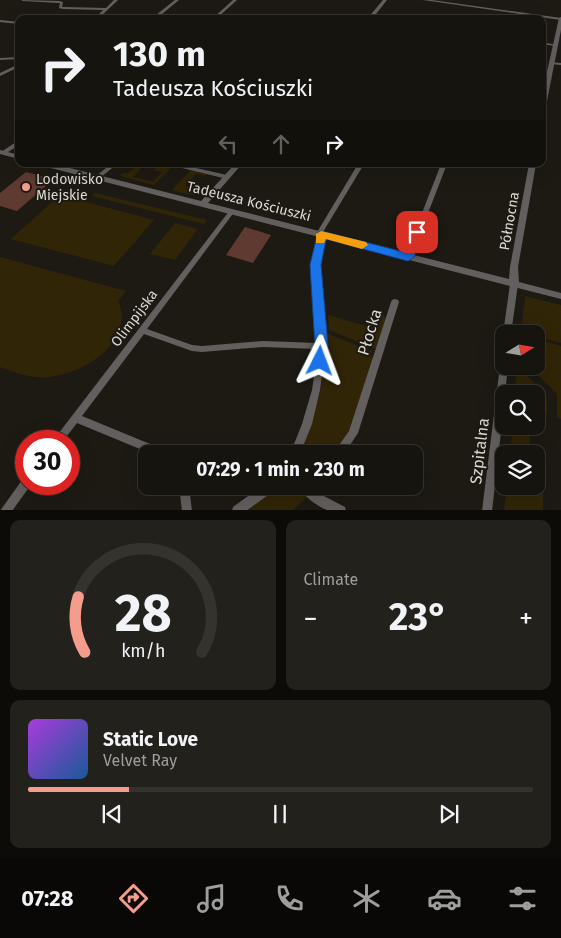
<!DOCTYPE html>
<meta charset="utf-8">
<style>
body{margin:0;font-family:"Fira Sans",sans-serif;background:#23211c;color:#f1f3f6;height:100vh;display:flex;flex-direction:column;font-size:19px;white-space:nowrap}
*{box-sizing:border-box;margin:0}
p{font-size:16px;color:#9e9e9e}
.icon{flex:none;width:28px;height:28px;fill:none;stroke:currentColor;stroke-width:2;stroke-linecap:round;stroke-linejoin:round}
.map{position:relative;height:510px;overflow:hidden}
.drawer{display:flex;flex-direction:column;gap:10px;padding:10px;background:#0c0b08;flex:1}
.drawer>*{flex:none}
.top-card{position:absolute;left:15px;top:15px;width:531px;height:152px;border-radius:10px;box-shadow:0 5px 20px #0002,0 0 0 1px #35332e;background:#16140e;color:#f1f3f6;overflow:hidden}
.needle{width:32px;rotate:79deg}
.tools{position:absolute;left:495px;top:325px;display:grid;gap:10px}
.tools a{display:grid;place-items:center;width:50px;height:50px;border-radius:10px;background:#16140e;box-shadow:0 5px 20px #0002,0 0 0 1px #35332e;font-size:25px}
.speed{position:absolute;left:15px;top:430px;display:flex;gap:10px;font-size:25px;font-weight:700;text-align:center}
.speed>*{display:grid;place-content:center;width:65px;height:65px;border-radius:50%;background:#16140e;box-shadow:0 5px 20px #0002,0 0 0 1px #35332e;line-height:1}
.speed .limit{border:8px solid #d22;background:#fff;color:#111}
.pin{position:absolute;display:grid;place-items:center;width:42px;height:42px;color:#fff;margin:-21px;border-radius:10px;box-shadow:0 2px 8px #0006}
.me{position:absolute;width:55px;margin:-28px;rotate:3deg;stroke-linejoin:round;filter:drop-shadow(0 0 4px #0008)}
.turn{display:flex;align-items:center;gap:18px;height:105px;padding:0 15px;font-size:22px}
.turn .icon{width:65px;height:65px;stroke-width:2.5}
.turn b{display:block;font-size:35px;line-height:42px}
.lanes{display:flex;align-items:center;height:48px;padding:0 15px;background:#0003;justify-content:center;gap:25px;direction:ltr}
.lanes .off{opacity:.35}
.big{font-size:38px;font-weight:700;line-height:1.1}
.drawer .card{flex:1;display:flex;flex-direction:column;justify-content:center;gap:8px;min-width:0;padding:0 18px;border-radius:10px;background:#23211c}
.drawer .dial{align-items:center;gap:0}
.dial svg{height:130px;overflow:visible;fill:none;stroke:#35332e;stroke-width:7;stroke-linecap:round;text-anchor:middle}
.dial text{fill:#f1f3f6;stroke:none}
.song{display:flex;align-items:center;gap:15px}
.cover{width:60px;height:60px;border-radius:8px;background:linear-gradient(135deg,hsl(280 70% 55%),hsl(210 70% 35%))}
.played{height:5px;border-radius:2px;background:linear-gradient(90deg,#f49d8d 20%,#35332e 20%)}
.keys{display:flex;justify-content:space-around;direction:ltr}
.heat{display:flex;justify-content:space-between;align-items:center;font-size:28px;direction:ltr}
.drawer .tiles{flex:1;display:grid;gap:10px;grid-template-columns:1fr 1fr}
.card:last-child{grid-column:span 2}
.trip{position:absolute;left:138px;top:445px;width:285px;height:50px;border-radius:10px;background:#16140e;box-shadow:0 5px 20px #0002,0 0 0 1px #35332e;font-weight:700;line-height:50px;text-align:center}
.tab-bar{display:flex;height:80px;justify-content:space-around;align-items:center;background:#090806;color:#9e9e9e}
.tab-bar .icon{width:35px;height:35px}
.tab-bar .on{color:#f49d8d}
.tab-bar b{font-size:22px;color:#f1f3f6}
.map>svg:first-child{display:block}
</style>
<div class="map">
<svg width="561" height="511" viewBox="0 0 561 511">
<rect width="100%" height="100%" fill="#1d1a13"/>
<path fill="#312507" d="M 122,164 L 141,168 L 133,177 L 153,182 L 162,172 L 153,170 L 161,165 L 169,167 L 172,165 L 207,174 L 205,176 L 196,174 L 185,186 L 200,190 L 206,184 L 211,186 C 199,199 187,194 172,190 L 191,170 L 173,166 L 154,185 L 120,176 L 123,173 L 128,173 L 135,168 Z
M 95,193 L 207,220 L 204,224 L 92,196 Z
M 60,195 L 154,220 L 114,266 L 11,239 Z
M 175,223 L 198,229 L 175,260 L 150,254 Z
M 0,257 L 126,291 L 118,301 C 120,306 122,311 122,316 C 121,351 80,373 50,377 C 32,379 16,373 0,367 Z
M 525,296 L 561,305 L 561,343 L 536,336 L 536,334 L 521,332 Z
M 380,311 L 386,319 L 376,349 L 329,330 L 328,315 L 373,328 Z
M 325,333 L 372,351 L 371,357 L 374,358 C 363,390 357,430 332,454 L 302,454 L 321,388 L 325,358 Z
M 536,339 L 561,346 L 561,419 L 557,418 L 557,394 L 529,366 L 536,366 Z
M 517,366 L 545,393 L 547,400 L 547,414 L 536,411 L 536,394 L 515,394 Z
M 513,426 C 522,426 533,424 539,432 L 537,435 L 530,435 L 529,454 L 510,454 Z
M 277,486 L 295,486 L 307,497 L 293,510 L 246,511 Z
M 507,486 L 529,486 L 543,492 L 543,510 L 504,510 Z"/>
<path fill="#5e3a30" d="M 26,172 L 54,179 L 17,211 L 0,206 L 0,193 Z
M 245,227 L 271,235 L 253,263 L 226,255 Z"/>
<g fill="none" stroke-linecap="round" stroke-linejoin="round">
<path fill="#645f5f" fill-rule="evenodd" d="M 21,0 L 59,1 L 63,2 L 62,7 L 63,7 L 106,8 L 114,0 L 118,0 L 98,19 L 94,19 L 103,10 L 63,9 L 59,8 L 60,3 L 59,3 L 23,1 Z
M 175,0 L 179,0 L 156,19 L 151,19 Z
M 233,0 L 237,0 L 216,19 L 212,19 Z
M 423,0 L 432,0 L 561,18 L 561,20 Z
M 0,20 L 19,22 L 19,24 L 0,22 Z
M 542,42 L 557,45 L 555,46 L 542,44 Z
M 19,57 L 19,59 L 0,60 L 0,58 Z
M 549,62 L 561,63 L 561,65 L 549,64 Z
M 19,64 L 19,67 L 0,76 L 0,73 Z
M 19,140 L 19,145 L 5,154 L 1,154 L 1,152 Z
M 111,164 L 117,164 L 100,178 L 96,178 L 96,176 Z
M 174,164 L 178,164 L 227,175 L 230,177 L 227,179 L 174,166 Z
M 358,164 L 364,164 L 323,232 L 324,234 L 319,265 L 326,346 L 320,390 L 312,424 L 300,454 L 290,454 L 302,424 L 312,390 L 318,349 L 263,347 L 202,352 L 192,351 L 144,334 L 82,416 L 167,451 L 169,454 L 152,454 L 77,423 L 63,441 L 53,441 L 55,438 L 230,210 L 234,210 L 235,211 L 147,329 L 192,345 L 202,346 L 263,341 L 318,343 L 311,265 L 317,236 L 316,234 Z
M 441,164 L 447,164 L 411,257 L 410,259 L 406,259 L 405,257 Z
M 514,281 L 517,282 L 518,284 L 511,334 L 504,334 L 504,335 L 503,334 L 510,284 L 511,282 Z
M 395,299 L 398,300 L 399,302 L 358,433 L 344,454 L 333,454 L 349,431 L 391,302 L 392,300 Z
M 504,363 L 504,366 L 508,366 L 505,394 L 504,394 L 504,406 L 492,511 L 482,511 L 500,366 L 501,364 Z
M 26,478 L 26,484 L 31,484 L 30,486 L 12,511 L 0,511 L 22,480 Z
M 179,486 L 189,486 L 192,511 L 182,511 Z
M 262,486 L 276,486 L 275,490 L 246,511 L 232,511 L 233,507 Z
M 298,486 L 310,486 L 316,492 L 345,507 L 346,511 C 341,511 334,511 330,511 C 319,508 303,496 298,486 Z"/>
<path fill="#645f5f" fill-rule="evenodd" d="M 383,0 L 387,0 L 372,19 L 367,19 Z
M 561,17 L 561,30 L 545,111 L 542,113 L 542,94 L 559,18 Z
M 0,150 L 19,155 L 19,159 L 0,154 Z
M 42,164 L 54,164 L 201,201 L 235,164 L 242,164 L 208,203 L 509,279 L 510,267 L 529,164 L 536,164 L 518,267 L 519,282 L 561,293 L 561,299 L 43,166 Z"/>
</g>
<path fill="#1a73e8" stroke="#114b97" d="M 417,229 L 423,232 L 414,257 L 408,261 L 326,239 L 321,265 L 328,346 L 325,365 L 320,367 L 315,365 L 313,361 L 315,346 L 310,265 L 318,232 L 321,231 L 404,252 L 412,232 Z"/>
<path fill="#f59e0b" d="M 321,231 L 366,242 L 368,245 L 362,249 L 326,239 L 324,243 L 316,243 L 316,234 Z"/>
<circle fill="#f49d8d" stroke="#1d1a13" stroke-width="2" cx="26" cy="187" r="5"/>
<g text-anchor="middle" stroke-width="4" stroke-linejoin="round" paint-order="stroke">
<g font-size="14" fill="#dddad5" stroke="#1d1a13" text-anchor="start">
<text x="36" y="184">Lodowisko<tspan x="36" dy="16">Miejskie</tspan></text>
</g>
<g font-size="14" fill="#dddad5" stroke="#1d1a13">
<text transform="translate(249 201) rotate(14)" y="5">Tadeusza Kościuszki</text>
<text transform="translate(509 221) rotate(-80)" y="5">Północna</text>
<text transform="translate(134 318) rotate(-53)" y="5">Olimpijska</text>
</g>
<g font-size="16" fill="#dddad5" stroke="#1d1a13">
<text transform="translate(369 332) rotate(-73)" y="6">Płocka</text>
<text transform="translate(479 451) rotate(-83)" y="6">Szpitalna</text>
</g>
</g>
</svg>
<div class="tools">
<a><svg class="needle" viewBox="-14 -14 28 28"><path d="M0-13l5 13h-10z" fill="#e53935"/><path d="M0 13l5-13h-10z" fill="#9e9e9e"/></svg></a>
<a><svg class="icon" aria-label="search" viewBox="0 0 24 24"><circle cx="10" cy="10" r="6"/><path d="M15 15l6 6"/></svg></a>
<a><svg class="icon" aria-label="layers" viewBox="0 0 24 24"><path d="M12 4l9 5-9 5-9-5zM3 14l9 5 9-5"/></svg></a>
</div>
<div class="speed"><div class="limit">30</div></div>
<div class="pin" style="left:417px;top:232px;background:#d93025"><svg class="icon" aria-label="arrive" viewBox="0 0 24 24"><path d="M6 21V4h12l-3 4 3 4H6"/></svg></div>
<svg class="me" style="left:320px;top:361px" viewBox="-20 -20 40 40"><path d="M0-17L14 15 0 8-14 15z" fill="#1a73e8" stroke="#fff" stroke-width="4"/></svg>
<div class="trip">07:29 · 1 min · 230 m</div>
<div class="top-card">
<div class="turn"><svg class="icon" aria-label="right" viewBox="0 0 24 24"><path d="M7 20v-9h11M14 6l5 5-5 5"/></svg><div><b>130 m</b>Tadeusza Kościuszki</div></div>
<div class="lanes"><svg class="icon off" aria-label="left" viewBox="0 0 24 24"><path d="M17 20v-9H6M10 6l-5 5 5 5"/></svg><svg class="icon off" aria-label="ahead" viewBox="0 0 24 24"><path d="M12 20V5M6 11l6-6 6 6"/></svg><svg class="icon" aria-label="right" viewBox="0 0 24 24"><path d="M7 20v-9h11M14 6l5 5-5 5"/></svg></div>
</div>
</div>
<section class="drawer">
<div class="tiles">
<div class="card dial"><svg viewBox="0 0 100 80">
<path d="M14 69A42 42 0 1 1 86 69"/>
<path d="M14 69A42 42 0 0 1 10 35" stroke="#f49d8d"/>
<text x="50" y="56" font-size="32" font-weight="700">28</text>
<text x="50" y="72" font-size="11">km/h</text>
</svg></div>
<div class="card"><p>Climate</p>
<div class="heat"><a>−</a><b class="big">23°</b><a>+</a></div>
</div>
<div class="card">
<div class="song"><i class="cover"></i><div><b>Static Love</b><p>Velvet Ray</p></div></div>
<div class="played"></div>
<div class="keys"><svg class="icon" aria-label="previous" viewBox="0 0 24 24"><path d="M18 5L8 12l10 7zM5 5v14"/></svg><svg class="icon" aria-label="pause" viewBox="0 0 24 24"><path d="M8 5v14M16 5v14"/></svg><svg class="icon" aria-label="next" viewBox="0 0 24 24"><path d="M6 5l10 7-10 7zM19 5v14"/></svg></div>
</div>
</div>
</section>
<nav class="tab-bar">
<b>07:28</b>
<svg class="icon on" aria-label="directions" viewBox="0 0 24 24"><path d="M12 3l9 9-9 9-9-9zM9 14v-3h6M13 9l2 2-2 2"/></svg>
<svg class="icon" aria-label="music" viewBox="0 0 24 24"><path d="M9 18V5l10-2v13"/><circle cx="6" cy="18" r="3"/><circle cx="16" cy="16" r="3"/></svg>
<svg class="icon" aria-label="phone" viewBox="0 0 24 24"><path d="M5 4h4l2 5-3 2q2 4 5 5l2-3 5 2v4C11 20 4 13 5 4z"/></svg>
<svg class="icon" aria-label="climate" viewBox="0 0 24 24"><path d="M12 3v18M4 7l16 10M4 17L20 7"/></svg>
<svg class="icon" aria-label="car" viewBox="0 0 24 24"><path d="M5 17H2v-5l4-1 3-4h7l3 4 3 1v5h-3M9 17h6M6 11h13"/><circle cx="7" cy="17" r="2"/><circle cx="17" cy="17" r="2"/></svg>
<svg class="icon" aria-label="filters" viewBox="0 0 24 24"><path d="M4 7h16M4 17h16"/><circle cx="9" cy="7" r="2"/><circle cx="15" cy="17" r="2"/></svg>
</nav>
